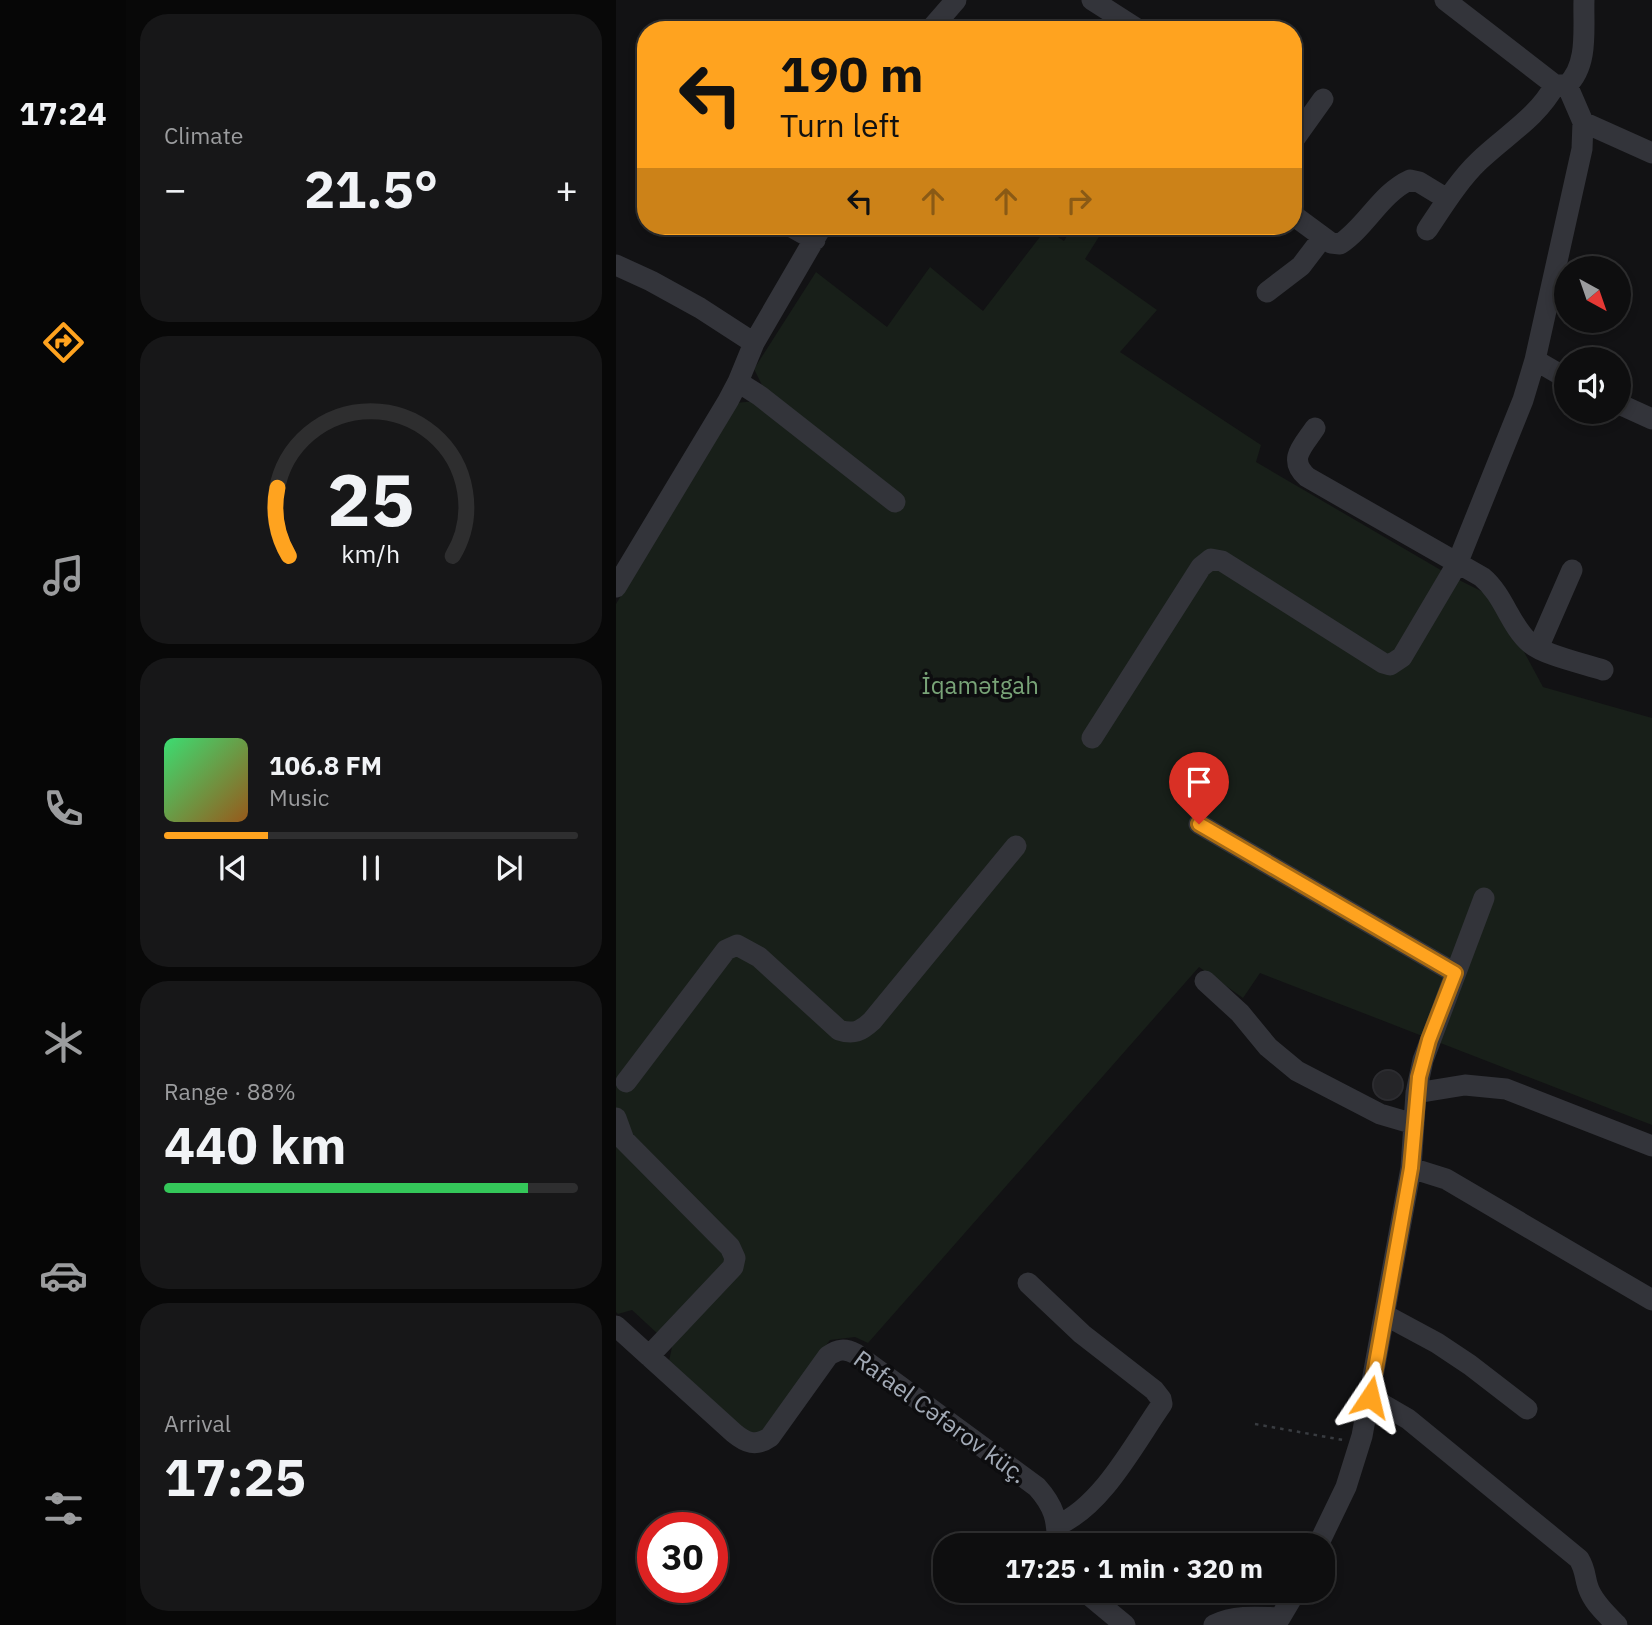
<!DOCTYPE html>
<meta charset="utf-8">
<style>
body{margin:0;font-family:"IBM Plex Sans",sans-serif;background:#171718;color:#f1f3f6;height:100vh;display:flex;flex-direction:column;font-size:26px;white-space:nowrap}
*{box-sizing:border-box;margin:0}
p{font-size:23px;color:#9b9c9e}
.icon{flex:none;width:38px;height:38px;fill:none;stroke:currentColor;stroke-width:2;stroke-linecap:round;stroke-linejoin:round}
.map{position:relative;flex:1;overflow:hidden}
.panel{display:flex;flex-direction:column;gap:14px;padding:14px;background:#080808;width:490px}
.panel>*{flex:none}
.hud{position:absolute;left:21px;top:21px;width:665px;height:214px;border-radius:28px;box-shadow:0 4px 10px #0003,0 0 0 2px #2e2e2f;background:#ffa31f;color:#111;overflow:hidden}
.needle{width:46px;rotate:140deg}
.buttons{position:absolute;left:938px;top:256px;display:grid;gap:14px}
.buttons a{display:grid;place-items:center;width:77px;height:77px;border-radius:50%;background:#0e0e0f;box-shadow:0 4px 10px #0003,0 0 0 2px #2e2e2f;font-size:35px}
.speed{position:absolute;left:21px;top:1512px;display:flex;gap:14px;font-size:35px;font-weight:700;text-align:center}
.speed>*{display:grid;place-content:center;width:91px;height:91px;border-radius:50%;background:#0e0e0f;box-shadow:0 4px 10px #0003,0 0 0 2px #2e2e2f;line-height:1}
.speed .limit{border:10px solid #d22;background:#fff;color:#111}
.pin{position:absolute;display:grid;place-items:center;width:60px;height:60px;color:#fff;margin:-72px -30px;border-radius:50% 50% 50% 0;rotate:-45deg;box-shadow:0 0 7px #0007}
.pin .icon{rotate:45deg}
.me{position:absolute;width:77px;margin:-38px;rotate:10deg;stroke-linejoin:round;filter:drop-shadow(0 0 5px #0008)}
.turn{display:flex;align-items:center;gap:24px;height:147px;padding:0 28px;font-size:32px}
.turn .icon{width:91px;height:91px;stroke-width:2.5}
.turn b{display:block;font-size:49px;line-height:60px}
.lanes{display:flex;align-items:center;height:66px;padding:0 28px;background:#0003;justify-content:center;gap:35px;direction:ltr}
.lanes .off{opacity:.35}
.big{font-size:52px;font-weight:700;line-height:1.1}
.panel .card{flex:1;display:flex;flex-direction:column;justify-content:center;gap:10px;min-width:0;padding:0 24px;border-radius:28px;background:#171718}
.panel .dial{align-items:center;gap:0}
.dial svg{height:182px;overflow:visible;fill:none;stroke:#2e2e2f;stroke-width:7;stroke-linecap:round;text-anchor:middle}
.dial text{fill:#f1f3f6;stroke:none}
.song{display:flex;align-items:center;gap:21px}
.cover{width:84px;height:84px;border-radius:10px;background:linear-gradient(135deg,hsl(140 70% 55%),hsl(30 70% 35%))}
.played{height:7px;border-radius:4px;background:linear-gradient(90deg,#ffa31f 25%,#2e2e2f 25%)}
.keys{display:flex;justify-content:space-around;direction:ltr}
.heat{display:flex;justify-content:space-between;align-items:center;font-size:38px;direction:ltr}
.charge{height:10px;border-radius:5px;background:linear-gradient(90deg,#34c759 88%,#2e2e2f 0)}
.trip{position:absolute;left:317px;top:1533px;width:402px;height:70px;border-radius:28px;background:#0e0e0f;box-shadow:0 4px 10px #0003,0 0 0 2px #2e2e2f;font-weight:700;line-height:70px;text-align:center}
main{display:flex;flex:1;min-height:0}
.menu{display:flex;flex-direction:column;width:126px;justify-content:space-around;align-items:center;background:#060606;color:#9b9c9e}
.menu .icon{width:49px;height:49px}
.menu .selected{color:#ffa31f}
.menu b{font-size:32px;color:#f1f3f6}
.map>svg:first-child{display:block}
</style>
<main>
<nav class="menu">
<b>17:24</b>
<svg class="icon selected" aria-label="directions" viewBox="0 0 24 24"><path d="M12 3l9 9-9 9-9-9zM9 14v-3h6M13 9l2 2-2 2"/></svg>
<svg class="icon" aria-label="music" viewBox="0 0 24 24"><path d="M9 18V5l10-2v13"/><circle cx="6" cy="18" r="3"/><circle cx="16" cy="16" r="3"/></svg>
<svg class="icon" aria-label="phone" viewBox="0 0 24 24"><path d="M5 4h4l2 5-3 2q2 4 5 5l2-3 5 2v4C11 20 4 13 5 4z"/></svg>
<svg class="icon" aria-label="climate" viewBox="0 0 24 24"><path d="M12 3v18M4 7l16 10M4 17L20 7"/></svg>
<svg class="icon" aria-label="car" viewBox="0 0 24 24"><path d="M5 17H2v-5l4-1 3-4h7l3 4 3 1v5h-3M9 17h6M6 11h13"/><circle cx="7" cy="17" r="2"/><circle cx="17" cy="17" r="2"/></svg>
<svg class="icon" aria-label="filters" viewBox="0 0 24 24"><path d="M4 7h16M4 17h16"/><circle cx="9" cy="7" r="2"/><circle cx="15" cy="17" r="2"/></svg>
</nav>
<section class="panel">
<div class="card"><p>Climate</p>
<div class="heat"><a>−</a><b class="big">21.5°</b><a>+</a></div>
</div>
<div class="card dial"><svg viewBox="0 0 100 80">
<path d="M14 69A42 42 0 1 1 86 69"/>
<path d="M14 69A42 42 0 0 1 9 39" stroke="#ffa31f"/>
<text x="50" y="56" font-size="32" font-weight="700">25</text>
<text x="50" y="72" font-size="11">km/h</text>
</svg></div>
<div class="card">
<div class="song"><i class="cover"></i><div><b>106.8 FM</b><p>Music</p></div></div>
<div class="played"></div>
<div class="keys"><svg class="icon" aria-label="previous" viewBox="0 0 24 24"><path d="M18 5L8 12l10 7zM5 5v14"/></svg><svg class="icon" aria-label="pause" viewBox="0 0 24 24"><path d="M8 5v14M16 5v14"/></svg><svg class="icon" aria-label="next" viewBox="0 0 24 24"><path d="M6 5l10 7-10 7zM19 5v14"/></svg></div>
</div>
<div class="card"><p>Range · 88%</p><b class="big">440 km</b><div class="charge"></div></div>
<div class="card"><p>Arrival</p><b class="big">17:25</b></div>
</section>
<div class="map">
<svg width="1036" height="1625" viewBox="0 0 1036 1625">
<rect width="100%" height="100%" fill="#121214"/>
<path fill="#181f19" d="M 457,226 L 471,226 L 484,235 L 469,259 L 541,310 L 504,352 L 645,445 L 640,462 L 835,576 L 879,598 L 927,687 L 1036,718 L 1036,1125 L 644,973 L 627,998 L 583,967 L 252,1343 L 239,1337 L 214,1340 L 143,1435 L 135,1435 L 53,1361 L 56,1347 L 16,1310 L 2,1314 L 0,1312 L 0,604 L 119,403 L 140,401 L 148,389 L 138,369 L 200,272 L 271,327 L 314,267 L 367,311 L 430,229 L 448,241 Z"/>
<path fill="#252528" stroke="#2c2c30" stroke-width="2" d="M757 1085a15 15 0 1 1 30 0a15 15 0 1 1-30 0Z"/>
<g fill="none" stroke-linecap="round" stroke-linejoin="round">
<path stroke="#393c41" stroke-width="2.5" stroke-dasharray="3.5 5" stroke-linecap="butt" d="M 639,1424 L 727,1440"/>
<path stroke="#33343a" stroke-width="21" d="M 476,0 L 523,30
M 829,0 L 939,85 L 951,85
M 314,30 L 340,0
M 967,122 L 1036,153
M 677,141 L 707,99
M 677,215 L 715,243 L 724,244 C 750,227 765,193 794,180 L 803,182 L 831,199
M 174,226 L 199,240
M 811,230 C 827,206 843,180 863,161 C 890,135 921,118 939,85
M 0,265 L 35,281 L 84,308 L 138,343
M 651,292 L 685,266 L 707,237
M 919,360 L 950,378
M 122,382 L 144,396 L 279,502
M 1003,404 L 1036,419
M 699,428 C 687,446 671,459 691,477 L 866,577 C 888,595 894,626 914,643 C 927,655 969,664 987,670
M 0,587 L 112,401 L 122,382 L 138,343 L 206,226
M 922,648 L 956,570
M 476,738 L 585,567 L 595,559 L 606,561 L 767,663 L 774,665 L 786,657 L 841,564 L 907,400 L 919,360 L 966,149 L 967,122 L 951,85 C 973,65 967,27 968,0
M 583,824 L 839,973
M 589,981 L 624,1013 L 652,1047 L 681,1071 L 764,1114 L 798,1124
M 10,1082 L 110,950 L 121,945 L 143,957 L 223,1030 C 238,1035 245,1031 256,1021 L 400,846
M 800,1093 L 849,1085 L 890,1089 L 1036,1146
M 0,1118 L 8,1140 L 114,1247 L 119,1258 L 117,1267 L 33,1356
M 795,1168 L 830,1179 L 1036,1300
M 412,1283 L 466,1334 L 538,1390 L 545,1399 L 546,1404 C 518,1444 487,1505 442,1525
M 769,1315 L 821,1343 L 854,1365 L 911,1409
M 0,1326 L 118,1433 C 130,1443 140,1447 154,1437 L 212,1356 C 222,1349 229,1348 240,1354 L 421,1487 C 438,1506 442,1520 441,1545
M 754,1397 L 792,1419 L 963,1559 C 971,1572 968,1580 974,1592 C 980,1605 991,1615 1001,1625
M 395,1545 L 404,1543 L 410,1545
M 702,1545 L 730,1487 L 746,1436 L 795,1168 L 800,1093 L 807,1060 L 868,898
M 468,1591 L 509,1625
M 664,1618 L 680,1591
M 598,1625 C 619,1615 641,1617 664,1618"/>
</g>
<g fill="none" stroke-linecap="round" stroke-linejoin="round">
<g stroke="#a66a14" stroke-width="18">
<path id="route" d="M 583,824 L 839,973 L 813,1040 L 803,1077 L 795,1168 L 754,1397"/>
</g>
<use href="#route" stroke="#ffa31f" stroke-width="12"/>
</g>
<g text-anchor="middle" stroke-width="7" stroke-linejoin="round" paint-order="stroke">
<g font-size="24" fill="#78a377" stroke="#0d0d0f">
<text x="364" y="694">İqamətgah</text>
</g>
<g font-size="24" fill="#a2aab6" stroke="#0d0d0f">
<text transform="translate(324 1417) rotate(36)" y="8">Rafael Cəfərov küç.</text>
</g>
</g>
</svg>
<div class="buttons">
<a><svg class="needle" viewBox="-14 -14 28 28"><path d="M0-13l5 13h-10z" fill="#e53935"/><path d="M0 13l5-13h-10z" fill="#9b9c9e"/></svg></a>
<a><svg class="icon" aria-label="sound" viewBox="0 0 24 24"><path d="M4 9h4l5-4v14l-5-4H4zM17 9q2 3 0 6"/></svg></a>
</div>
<div class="speed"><div class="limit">30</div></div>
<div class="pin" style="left:583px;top:824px;background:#d93025"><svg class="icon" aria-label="arrive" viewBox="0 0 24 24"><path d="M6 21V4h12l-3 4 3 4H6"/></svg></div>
<svg class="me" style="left:754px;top:1397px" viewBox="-20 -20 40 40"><path d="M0-17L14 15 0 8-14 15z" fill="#ffa31f" stroke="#fff" stroke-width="4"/></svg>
<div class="trip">17:25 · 1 min · 320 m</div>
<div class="hud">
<div class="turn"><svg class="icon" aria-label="left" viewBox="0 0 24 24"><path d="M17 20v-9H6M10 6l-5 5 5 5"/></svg><div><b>190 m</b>Turn left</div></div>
<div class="lanes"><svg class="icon" aria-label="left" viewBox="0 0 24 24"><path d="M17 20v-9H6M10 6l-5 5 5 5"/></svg><svg class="icon off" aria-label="ahead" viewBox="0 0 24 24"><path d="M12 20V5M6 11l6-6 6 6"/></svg><svg class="icon off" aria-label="ahead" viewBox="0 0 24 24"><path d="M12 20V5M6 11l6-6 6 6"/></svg><svg class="icon off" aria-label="right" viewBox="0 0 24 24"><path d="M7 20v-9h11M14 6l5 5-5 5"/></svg></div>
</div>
</div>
</main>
